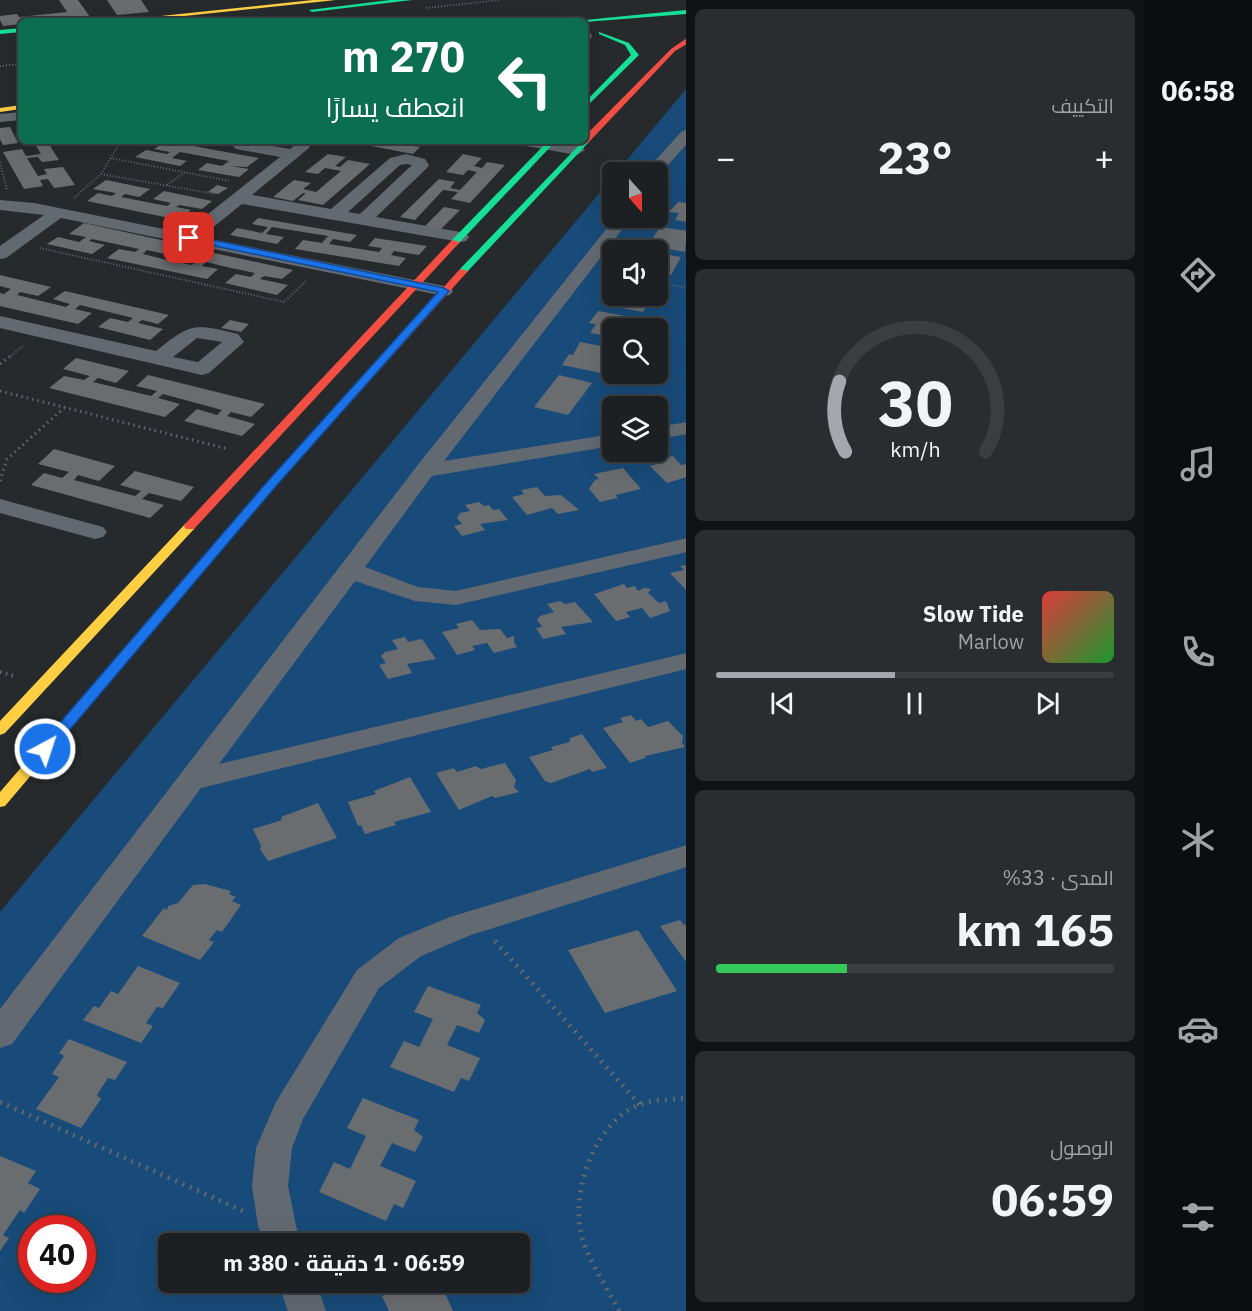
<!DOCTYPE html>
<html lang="ar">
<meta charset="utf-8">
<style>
body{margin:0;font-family:"IBM Plex Sans",Cairo,sans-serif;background:#2a2d2f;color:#f1f3f6;direction:rtl;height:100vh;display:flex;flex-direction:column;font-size:22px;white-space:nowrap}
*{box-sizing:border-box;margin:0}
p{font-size:20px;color:#a0a3a5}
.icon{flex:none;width:33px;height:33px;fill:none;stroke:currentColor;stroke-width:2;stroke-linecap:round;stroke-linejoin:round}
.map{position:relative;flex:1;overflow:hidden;direction:ltr}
.sheet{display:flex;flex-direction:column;gap:9px;padding:9px;background:#101213;width:458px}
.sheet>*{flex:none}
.banner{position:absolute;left:18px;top:18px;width:570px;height:126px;border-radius:9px;box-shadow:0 6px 24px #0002,0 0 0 2px #3b3e40;direction:rtl;background:#0b6e4f;color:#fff;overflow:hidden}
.needle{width:39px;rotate:159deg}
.controls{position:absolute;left:602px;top:162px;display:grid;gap:12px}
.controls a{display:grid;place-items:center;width:66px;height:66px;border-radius:9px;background:#1d2022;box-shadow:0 6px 24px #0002,0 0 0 2px #3b3e40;font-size:30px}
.speed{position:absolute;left:18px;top:1215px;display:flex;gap:12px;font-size:30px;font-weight:700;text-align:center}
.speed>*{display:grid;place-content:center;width:78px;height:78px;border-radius:50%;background:#1d2022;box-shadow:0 6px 24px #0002,0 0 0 2px #3b3e40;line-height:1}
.speed .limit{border:9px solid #d22;background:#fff;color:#111}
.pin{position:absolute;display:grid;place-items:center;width:51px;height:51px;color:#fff;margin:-26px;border-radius:12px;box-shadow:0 3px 9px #0006}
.me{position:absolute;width:66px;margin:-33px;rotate:40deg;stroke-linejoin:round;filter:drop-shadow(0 0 4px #0008)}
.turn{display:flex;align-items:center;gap:21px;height:126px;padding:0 24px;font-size:27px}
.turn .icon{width:78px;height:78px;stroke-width:2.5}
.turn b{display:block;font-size:42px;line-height:51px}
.big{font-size:45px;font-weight:700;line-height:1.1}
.sheet .card{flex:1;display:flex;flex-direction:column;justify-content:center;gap:9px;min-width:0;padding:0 21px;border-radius:9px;background:#2a2d2f}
.sheet .dial{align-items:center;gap:0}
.dial svg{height:156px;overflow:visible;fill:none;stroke:#3b3e40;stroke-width:7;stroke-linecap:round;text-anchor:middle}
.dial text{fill:#f1f3f6;stroke:none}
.song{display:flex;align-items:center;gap:18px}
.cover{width:72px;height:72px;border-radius:9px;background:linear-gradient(135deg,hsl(0 70% 55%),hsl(130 70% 35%))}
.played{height:6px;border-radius:3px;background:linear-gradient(90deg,#a4a7ab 45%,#3b3e40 45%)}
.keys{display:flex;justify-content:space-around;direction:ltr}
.heat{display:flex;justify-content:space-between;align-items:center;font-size:33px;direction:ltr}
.charge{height:9px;border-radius:4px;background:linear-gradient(90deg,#34c759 33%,#3b3e40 0)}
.trip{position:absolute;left:158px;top:1233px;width:372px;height:60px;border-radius:9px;background:#1d2022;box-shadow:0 6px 24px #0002,0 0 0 2px #3b3e40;font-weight:700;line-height:60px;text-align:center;direction:rtl}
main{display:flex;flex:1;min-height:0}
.tab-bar{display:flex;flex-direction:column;width:108px;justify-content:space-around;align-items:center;background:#0c0d0e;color:#a0a3a5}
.tab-bar .icon{width:42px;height:42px}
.tab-bar .current{color:#a4a7ab}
.tab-bar b{font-size:27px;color:#f1f3f6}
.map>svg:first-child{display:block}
</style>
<main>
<nav class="tab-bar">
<b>06:58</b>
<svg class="icon current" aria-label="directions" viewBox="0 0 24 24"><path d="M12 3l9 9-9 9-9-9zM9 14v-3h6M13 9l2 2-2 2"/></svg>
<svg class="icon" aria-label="music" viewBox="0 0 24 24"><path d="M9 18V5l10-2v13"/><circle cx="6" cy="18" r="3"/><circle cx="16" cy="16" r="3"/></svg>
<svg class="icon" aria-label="phone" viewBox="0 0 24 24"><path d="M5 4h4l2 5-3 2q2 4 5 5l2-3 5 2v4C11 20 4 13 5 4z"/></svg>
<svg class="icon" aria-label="climate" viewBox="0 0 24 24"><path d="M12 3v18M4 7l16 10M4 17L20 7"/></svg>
<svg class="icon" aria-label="car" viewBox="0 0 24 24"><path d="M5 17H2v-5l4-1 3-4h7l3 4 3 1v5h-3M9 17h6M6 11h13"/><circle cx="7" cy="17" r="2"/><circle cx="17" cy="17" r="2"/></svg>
<svg class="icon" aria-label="filters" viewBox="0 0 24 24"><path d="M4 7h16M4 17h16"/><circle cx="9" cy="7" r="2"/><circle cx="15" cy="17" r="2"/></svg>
</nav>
<section class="sheet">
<div class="card"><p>التكييف</p>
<div class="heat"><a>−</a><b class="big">23°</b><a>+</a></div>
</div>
<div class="card dial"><svg viewBox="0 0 100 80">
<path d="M14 69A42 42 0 1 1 86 69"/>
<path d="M14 69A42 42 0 0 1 11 33" stroke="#a4a7ab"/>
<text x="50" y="56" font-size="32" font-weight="700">30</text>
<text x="50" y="72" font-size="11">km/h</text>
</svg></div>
<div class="card">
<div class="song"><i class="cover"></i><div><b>Slow Tide</b><p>Marlow</p></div></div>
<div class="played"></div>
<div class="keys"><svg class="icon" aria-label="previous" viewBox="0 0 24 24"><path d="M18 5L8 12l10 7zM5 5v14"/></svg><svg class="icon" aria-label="pause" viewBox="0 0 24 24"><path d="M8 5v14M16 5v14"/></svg><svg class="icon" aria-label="next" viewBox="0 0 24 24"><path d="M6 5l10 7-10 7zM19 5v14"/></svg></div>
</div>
<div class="card"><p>المدى · 33%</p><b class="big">165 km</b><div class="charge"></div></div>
<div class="card"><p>الوصول</p><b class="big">06:59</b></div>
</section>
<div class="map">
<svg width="687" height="1311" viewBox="0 0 687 1311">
<rect width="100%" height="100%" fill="#272a2d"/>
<path fill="#184b79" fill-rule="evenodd" d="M 686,89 L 686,1311 L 0,1311 L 0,912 L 612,178 L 612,218 L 657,218 L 657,172 L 617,172 ZM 612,250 L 657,250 L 657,296 L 612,296 ZM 612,328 L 657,328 L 657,374 L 612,374 ZM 612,406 L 657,406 L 657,452 L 612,452 ZM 32,1228 L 82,1228 L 82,1280 L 32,1280 ZM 168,1244 L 519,1244 L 519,1282 L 168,1282 Z"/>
<path fill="#6a6d70" d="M 59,0 L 78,0 L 90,17 L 21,21 L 21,24 L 3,26 L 0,20 L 0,16 L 17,14 L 19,17 L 67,12 Z
M 107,0 L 141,0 L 149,12 L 117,15 Z
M 10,127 L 18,143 L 3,145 L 0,139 L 0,128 Z
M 33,141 L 47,141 L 59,160 L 42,162 L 38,157 L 27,158 L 38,176 L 47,174 L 44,169 L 63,167 L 75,185 L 54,188 L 48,179 L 40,180 L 43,186 L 24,189 L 3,152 L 22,149 L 26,156 L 41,154 Z
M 166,141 L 259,158 L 247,167 L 230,166 L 249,169 L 239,177 L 198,170 L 207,163 L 222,166 L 229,161 L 180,152 L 172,158 L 187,161 L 180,166 L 135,157 L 146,150 L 167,154 L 170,152 L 154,149 Z
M 345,141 L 396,143 L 399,141 L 437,141 L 432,146 L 410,142 L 406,145 L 420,147 L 413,154 Z
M 328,154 L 346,157 L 335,166 L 340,167 L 348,160 L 370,164 L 323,205 L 298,200 L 306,193 L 303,193 L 293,201 L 273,197 L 294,180 L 311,183 L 303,189 L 316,192 L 341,171 L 325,168 L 318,174 L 305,172 Z
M 463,154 L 482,158 L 474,166 L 482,168 L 487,162 L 505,165 L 470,203 L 451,199 L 458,192 L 443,190 L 415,220 L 400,217 L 439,179 L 455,182 L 450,188 L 460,190 L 477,172 L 468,170 L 463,175 L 446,172 Z
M 106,180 L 150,189 L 139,197 L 125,194 L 121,197 L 167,206 L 171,203 L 153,199 L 164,191 L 212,201 L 202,209 L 179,205 L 176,207 L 191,210 L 179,220 L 87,201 L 98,193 L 112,196 L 116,193 L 93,189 Z
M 217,185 L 228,188 L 218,194 L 208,192 Z
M 678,202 L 687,203 L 687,222 L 675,220 L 679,213 L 669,212 Z
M 444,207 L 460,210 L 441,229 L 425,226 Z
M 258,218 L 357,235 L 350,242 L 333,239 L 329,244 L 379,252 L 382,248 L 368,246 L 375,238 L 427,246 L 419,255 L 394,251 L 391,255 L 406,258 L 399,266 L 295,249 L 303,240 L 322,243 L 328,236 L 272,227 L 266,234 L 284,237 L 277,244 L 230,235 L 237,228 L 262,233 L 268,227 L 252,224 Z
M 84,223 L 179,244 L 165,254 L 147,250 L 143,254 L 167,260 L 192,265 L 197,261 L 180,257 L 191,248 L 293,270 L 282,279 L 264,276 L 260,279 L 288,285 L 277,295 L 225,283 L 236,274 L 251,277 L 255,273 L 231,268 L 206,262 L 202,266 L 218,269 L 207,279 L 107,258 L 119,249 L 135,252 L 139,249 L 92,239 L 89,241 L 105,245 L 92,254 L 47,244 L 58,237 L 79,242 L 86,237 L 69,234 Z
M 660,227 L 687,231 L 685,252 L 648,245 Z
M 657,253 L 681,257 L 671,275 L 657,273 Z
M 0,275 L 51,287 L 38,296 L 20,292 L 17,295 L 66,307 L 70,304 L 53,299 L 65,291 L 169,315 L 158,324 L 142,320 L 138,323 L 163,329 L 150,340 L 98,327 L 110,318 L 128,322 L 133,318 L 80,305 L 75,309 L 92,313 L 78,324 L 0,306 L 0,293 L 4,294 L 11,289 L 0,286 Z
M 612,296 L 654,296 L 643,312 L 606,305 Z
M 598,311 L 636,318 L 629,328 L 612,328 L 612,337 L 590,333 L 596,324 L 589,323 Z
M 230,320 L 249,324 L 241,332 L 221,328 Z
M 580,342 L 612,348 L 612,354 L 601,373 L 562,365 L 569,354 L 573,355 Z
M 76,358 L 129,371 L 116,383 L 98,378 L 93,382 L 151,396 L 157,391 L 136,386 L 148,375 L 265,404 L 251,417 L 231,412 L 227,416 L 255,424 L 242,436 L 184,421 L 197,409 L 217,415 L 222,410 L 163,394 L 158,398 L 180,404 L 165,417 L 49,388 L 64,376 L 84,380 L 90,376 L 63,369 Z
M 559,375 L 592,383 L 568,415 L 534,407 Z
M 54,449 L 115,466 L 99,481 L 78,475 L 74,480 L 135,496 L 141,491 L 120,485 L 135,471 L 194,487 L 181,501 L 149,493 L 142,499 L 164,505 L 150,518 L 31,485 L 44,473 L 62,478 L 69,472 L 38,464 Z
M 673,456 L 681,465 L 687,464 L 687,477 L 667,483 L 650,466 L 662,463 L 658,460 Z
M 623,468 L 641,489 L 615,495 L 618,498 L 600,502 L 589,489 L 595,480 L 599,479 L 594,474 Z
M 537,487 L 545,496 L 561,495 L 579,510 L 558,514 L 552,508 L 527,515 L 512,497 L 524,494 L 521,490 Z
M 479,502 L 484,506 L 489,505 L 493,510 L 499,509 L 508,520 L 480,524 L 485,530 L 462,536 L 454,526 L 462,524 L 457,518 L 460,513 L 470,511 L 465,505 Z
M 687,565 L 687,591 L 670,573 L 684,570 L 680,566 Z
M 624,584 L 627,588 L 635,586 L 638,591 L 644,588 L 651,589 L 648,593 L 659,603 L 666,601 L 670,611 L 650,618 L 642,608 L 626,612 L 630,617 L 616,621 L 594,594 Z
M 560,601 L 565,604 L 575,602 L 593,622 L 561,627 L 566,634 L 543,639 L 536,628 L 542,627 L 537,620 L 540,616 L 554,612 L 547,604 Z
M 472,620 L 480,630 L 500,629 L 507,638 L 514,636 L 514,642 L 517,647 L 494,653 L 487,643 L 472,646 L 475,650 L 457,655 L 442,632 L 459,628 L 456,624 Z
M 405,637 L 408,642 L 422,639 L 436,659 L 407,664 L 412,673 L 388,679 L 379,665 L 386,663 L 381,656 L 385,652 L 398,649 L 392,640 Z
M 631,715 L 636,721 L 641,719 L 648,727 L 668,721 L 683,736 L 682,743 L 685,747 L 645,756 L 645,758 L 630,763 L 603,728 L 623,722 L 620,718 Z
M 582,734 L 607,768 L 592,772 L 590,769 L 551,783 L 545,781 L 529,757 L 553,750 L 551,747 L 570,742 L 570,738 Z
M 505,763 L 516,780 L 514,787 L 519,792 L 495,798 L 492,796 L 459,810 L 436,773 L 454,768 L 457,772 L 476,766 L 481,769 Z
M 410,777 L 431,812 L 394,822 L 396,825 L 365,834 L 361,825 L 358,826 L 348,802 L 376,794 L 374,791 Z
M 318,803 L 337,838 L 268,861 L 260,849 L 261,846 L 253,829 L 282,820 L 281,817 Z
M 205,884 L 231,891 L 229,894 L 236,897 L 232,901 L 241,905 L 222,932 L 217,930 L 209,940 L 214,942 L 200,960 L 142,936 L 164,908 L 167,910 L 168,906 L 178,903 L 193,885 Z
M 680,920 L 684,925 L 687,924 L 687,963 L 660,926 Z
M 638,930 L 677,991 L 605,1013 L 568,950 Z
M 138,966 L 180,983 L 163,1008 L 157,1007 L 146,1023 L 153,1026 L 141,1043 L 83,1020 L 94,1006 L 99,1008 L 111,991 L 118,994 Z
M 428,986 L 481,1005 L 477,1013 L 485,1020 L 479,1033 L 457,1025 L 447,1045 L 480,1058 L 469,1081 L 461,1078 L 454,1092 L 390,1067 L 404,1041 L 419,1047 L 433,1019 L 414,1012 Z
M 69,1039 L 127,1062 L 115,1080 L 108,1078 L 97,1095 L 101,1099 L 81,1128 L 36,1109 L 59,1077 L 52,1074 L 64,1056 L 59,1053 Z
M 363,1098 L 419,1120 L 414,1130 L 423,1137 L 415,1152 L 392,1143 L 380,1166 L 416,1181 L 403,1208 L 394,1204 L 386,1221 L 319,1192 L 334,1162 L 350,1169 L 366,1136 L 347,1128 Z
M 0,1156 L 36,1171 L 28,1183 L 40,1189 L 24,1213 L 20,1210 L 3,1235 L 9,1238 L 0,1251 Z
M 416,1282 L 440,1282 L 453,1311 L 389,1311 L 382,1296 Z"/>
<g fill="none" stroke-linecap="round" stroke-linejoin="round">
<path stroke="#62676d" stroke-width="2" stroke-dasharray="1 2" stroke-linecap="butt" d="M 426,8 L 500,0
M 0,66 L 21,64
M 110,158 L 230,181
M 0,162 L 7,190
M 101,174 L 215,194
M 167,185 L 185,172
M 74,198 L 101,174 L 121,141
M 40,248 L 284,302 L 306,281
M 657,282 L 687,288
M 11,356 L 23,346"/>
<path stroke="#62676d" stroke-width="3" stroke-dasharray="1.5 4" stroke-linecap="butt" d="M 0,364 L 13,354
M 0,391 L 228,449
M 0,481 L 7,459 L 64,408"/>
<path stroke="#62676d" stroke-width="4" stroke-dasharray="1.5 4.5" stroke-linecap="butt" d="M 0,672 L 14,676"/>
<path stroke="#62676d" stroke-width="5" stroke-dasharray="2 6" stroke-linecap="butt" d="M 495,941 L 640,1105
M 0,1102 L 243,1211
M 619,1311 C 606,1285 585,1257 580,1228 C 573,1184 597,1120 641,1104 C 655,1099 672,1100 687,1098"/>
<path fill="#626971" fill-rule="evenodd" d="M 585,31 L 592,35 L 590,40 L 585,41 Z
M 21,112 L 21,120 L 0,122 L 0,114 Z
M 687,130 L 687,144 L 659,175 L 657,172 L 645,172 L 682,131 Z
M 227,141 L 244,141 L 290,149 L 296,144 L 295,141 L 311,141 L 309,148 L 252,195 L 331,209 L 390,158 L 406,154 L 425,159 L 429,165 L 427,168 L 376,217 L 466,233 L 469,237 L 466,241 L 460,242 L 242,204 L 201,237 L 444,286 L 450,287 L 453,291 L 450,295 L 444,296 L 61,218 L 6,258 L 0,259 L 0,246 L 44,215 L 0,210 L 0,200 L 34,203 L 184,233 L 280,157 L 236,149 ZM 406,164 L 412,165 L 360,214 L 348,212 L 400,165 Z
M 518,141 L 552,141 L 582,147 L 585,150 L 577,155 L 526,146 Z
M 615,218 L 631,218 L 444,461 L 612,434 L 612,446 L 432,476 L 365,567 L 418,587 L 456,591 L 687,538 L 687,552 L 456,605 L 415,601 L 355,581 L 219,764 L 687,653 L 687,669 L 201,788 L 12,1044 L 0,1048 L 0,1009 L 417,466 Z
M 0,316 L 156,351 C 191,323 193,323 238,334 L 244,342 L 209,373 L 202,375 L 0,328 ZM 197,338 L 222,342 L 198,362 L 173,357 Z
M 687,422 L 687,434 L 657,439 L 657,427 Z
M 0,499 L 103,527 L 107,532 L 103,537 L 95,539 L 0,513 Z
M 687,845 L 687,867 L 471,935 L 421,956 L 379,988 L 303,1119 L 292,1148 L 288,1186 L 296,1226 L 302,1244 L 265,1244 L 258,1226 L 252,1186 L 256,1148 L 276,1102 L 357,970 L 399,938 L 450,917 Z
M 278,1282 L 316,1282 L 326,1311 L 288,1311 Z"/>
<path fill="#16e098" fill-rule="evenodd" d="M 390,0 L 412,0 L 312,12 L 309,10 Z
M 687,10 L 687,14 L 585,22 L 575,21 Z
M 21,28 L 21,32 L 0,34 L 0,30 Z
M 599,32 L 629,43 L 639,55 L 585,108 L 585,102 L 631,55 L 625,45 L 599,34 Z
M 585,139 L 589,141 L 588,143 L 466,273 L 460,273 L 460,269 Z
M 548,141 L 556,141 L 458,244 L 452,244 L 452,240 Z"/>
<path fill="#ffcf43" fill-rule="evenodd" d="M 313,0 L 336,0 L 137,21 L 113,21 Z
M 21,105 L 21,109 L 0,112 L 0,108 Z
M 190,522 L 194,523 L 196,526 L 194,529 L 5,733 L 0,735 L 0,721 L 186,523 Z
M 194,571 L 198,572 L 200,575 L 198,578 L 5,806 L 0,807 L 0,792 L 190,572 Z"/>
<path fill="#f24e42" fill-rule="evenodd" d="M 687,38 L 687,44 L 675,51 L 588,143 L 582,143 L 581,141 L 585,141 L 585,136 L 671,49 Z
M 452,240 L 460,242 L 194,529 L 186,529 L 184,526 L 186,523 Z
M 460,269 L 468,271 L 276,486 L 198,578 L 190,578 L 188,575 L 190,572 L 268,482 Z"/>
</g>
<path fill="#1a73e8" stroke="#114b97" stroke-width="1.5" d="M 189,235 L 444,288 L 449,291 L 276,486 L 50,753 L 45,754 L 38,749 L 40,746 L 268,481 L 438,292 L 186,240 L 185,238 Z"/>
</svg>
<div class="controls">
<a><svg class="needle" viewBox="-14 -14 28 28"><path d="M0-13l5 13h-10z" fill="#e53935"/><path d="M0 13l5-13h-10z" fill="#a0a3a5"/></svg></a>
<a><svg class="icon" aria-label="sound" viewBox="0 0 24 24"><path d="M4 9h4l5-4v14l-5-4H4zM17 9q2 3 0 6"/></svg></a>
<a><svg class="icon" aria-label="search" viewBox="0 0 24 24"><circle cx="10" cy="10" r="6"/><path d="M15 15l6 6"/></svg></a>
<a><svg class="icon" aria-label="layers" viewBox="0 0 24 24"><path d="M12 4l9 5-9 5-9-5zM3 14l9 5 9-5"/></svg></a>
</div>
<div class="speed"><div class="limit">40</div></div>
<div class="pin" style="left:189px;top:238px;background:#d93025"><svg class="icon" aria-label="arrive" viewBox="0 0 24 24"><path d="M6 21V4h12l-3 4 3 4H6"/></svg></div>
<svg class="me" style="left:45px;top:749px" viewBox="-20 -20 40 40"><circle r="17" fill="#1a73e8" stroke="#fff" stroke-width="3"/><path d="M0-11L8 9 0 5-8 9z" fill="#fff"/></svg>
<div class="trip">06:59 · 1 دقيقة · 380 m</div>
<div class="banner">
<div class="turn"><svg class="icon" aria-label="left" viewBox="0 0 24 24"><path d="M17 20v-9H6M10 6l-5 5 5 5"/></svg><div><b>270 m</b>انعطف يسارًا</div></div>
</div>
</div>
</main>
